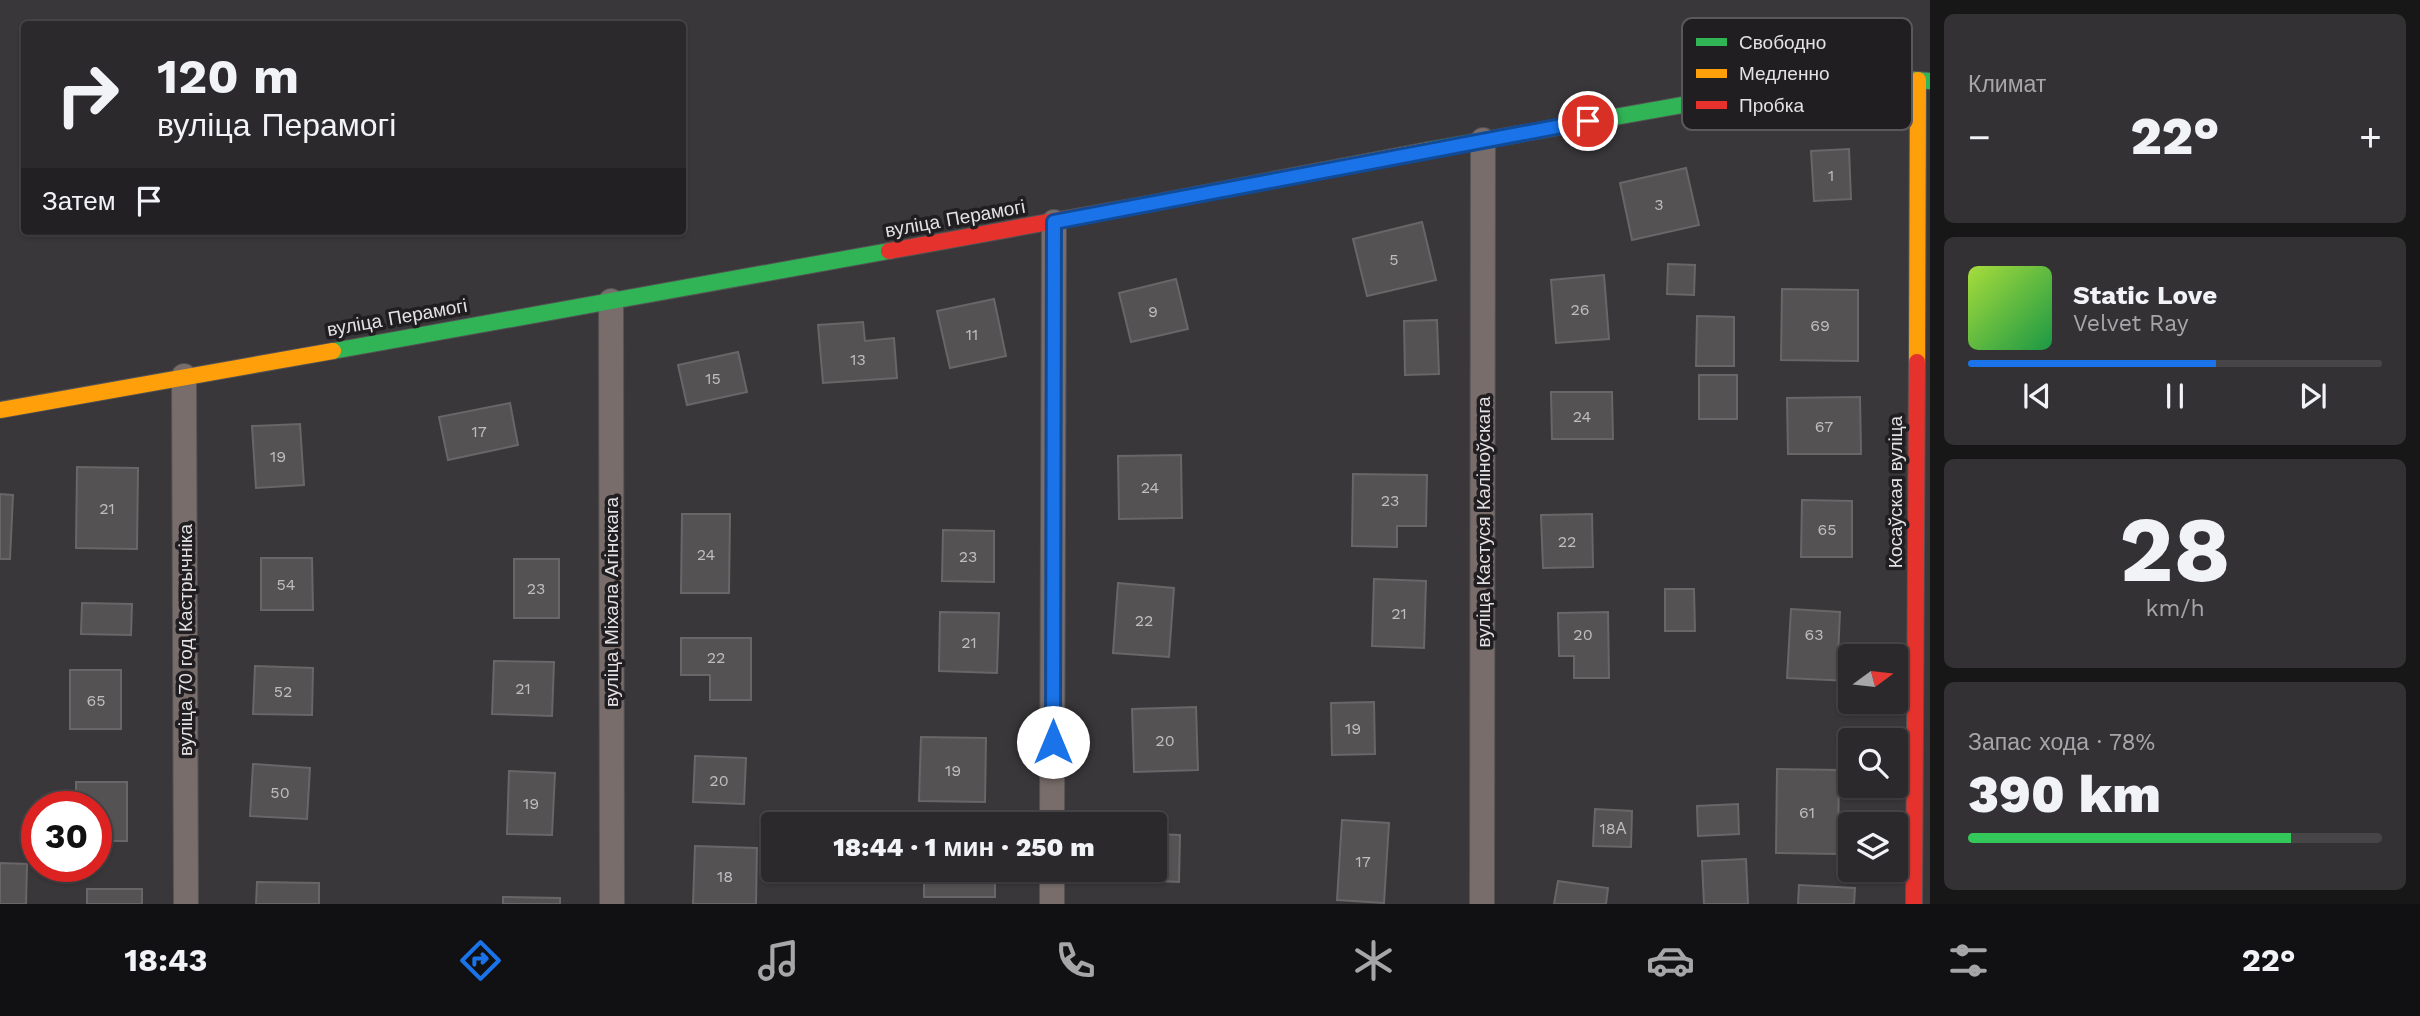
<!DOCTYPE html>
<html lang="ru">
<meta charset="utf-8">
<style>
body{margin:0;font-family:"Work Sans",sans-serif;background:#333134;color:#f1f3f6;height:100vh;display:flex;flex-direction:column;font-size:26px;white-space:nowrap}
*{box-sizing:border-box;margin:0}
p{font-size:23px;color:#a6a6a9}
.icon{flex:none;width:38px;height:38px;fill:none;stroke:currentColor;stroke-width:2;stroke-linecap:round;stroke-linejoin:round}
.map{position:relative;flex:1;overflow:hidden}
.drawer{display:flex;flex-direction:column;gap:14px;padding:14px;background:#181718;width:490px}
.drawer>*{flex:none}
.top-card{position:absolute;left:21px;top:21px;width:665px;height:214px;border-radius:7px;box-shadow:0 2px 5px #0004,0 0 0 2px #474548;background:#2b292c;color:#f1f3f6;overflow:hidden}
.needle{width:46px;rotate:75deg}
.controls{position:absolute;left:1838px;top:644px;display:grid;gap:14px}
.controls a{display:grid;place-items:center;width:70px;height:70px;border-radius:7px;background:#2b292c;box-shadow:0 2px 5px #0004,0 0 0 2px #474548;font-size:35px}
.speed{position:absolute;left:21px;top:791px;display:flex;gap:14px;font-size:35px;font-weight:700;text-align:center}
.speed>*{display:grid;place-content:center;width:91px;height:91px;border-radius:50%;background:#2b292c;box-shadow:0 2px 5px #0004,0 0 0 2px #474548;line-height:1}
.speed .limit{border:10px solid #d22;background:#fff;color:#111}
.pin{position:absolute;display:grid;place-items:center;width:60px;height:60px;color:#fff;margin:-30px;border:4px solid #fff;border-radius:50%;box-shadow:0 2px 7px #0007}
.me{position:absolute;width:77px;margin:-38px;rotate:0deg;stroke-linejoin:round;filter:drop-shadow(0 0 5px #0008)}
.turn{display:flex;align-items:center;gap:24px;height:147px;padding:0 21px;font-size:32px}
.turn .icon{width:91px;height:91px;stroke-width:2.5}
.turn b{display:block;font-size:49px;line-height:60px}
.then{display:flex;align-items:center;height:66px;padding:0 21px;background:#0003;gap:14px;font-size:26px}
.big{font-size:52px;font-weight:800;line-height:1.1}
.drawer .widget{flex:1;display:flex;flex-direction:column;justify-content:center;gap:10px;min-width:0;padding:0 24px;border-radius:10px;background:#333134}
.drawer .dial{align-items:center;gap:0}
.dial b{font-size:91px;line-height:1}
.song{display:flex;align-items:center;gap:21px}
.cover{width:84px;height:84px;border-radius:10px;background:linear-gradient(135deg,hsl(80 70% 55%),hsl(140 70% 35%))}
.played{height:7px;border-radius:4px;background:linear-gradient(90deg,#1a73e8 60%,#474548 60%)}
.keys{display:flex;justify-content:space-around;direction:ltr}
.heat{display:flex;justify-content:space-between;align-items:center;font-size:38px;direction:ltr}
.charge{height:10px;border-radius:5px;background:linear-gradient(90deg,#34c759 78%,#474548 0)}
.trip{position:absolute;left:761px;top:812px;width:406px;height:70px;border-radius:7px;background:#2b292c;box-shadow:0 2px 5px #0004,0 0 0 2px #474548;font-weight:800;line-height:70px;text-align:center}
.tab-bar{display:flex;height:112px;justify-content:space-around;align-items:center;background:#111012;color:#a6a6a9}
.tab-bar .icon{width:49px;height:49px}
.tab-bar .on{color:#1a73e8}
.tab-bar b{font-size:32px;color:#f1f3f6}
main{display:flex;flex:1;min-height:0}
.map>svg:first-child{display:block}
</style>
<main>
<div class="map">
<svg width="1930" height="904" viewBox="0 0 1930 904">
<rect width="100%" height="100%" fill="#39373a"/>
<path fill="#545253" stroke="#686667" stroke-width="2" d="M 1849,149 L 1851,199 L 1814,201 L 1811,151 Z
M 1686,168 L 1699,225 L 1632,240 L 1620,183 Z
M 1422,222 L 1436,280 L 1367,296 L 1353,239 Z
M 1668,264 L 1695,265 L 1694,295 L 1667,294 Z
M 1604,275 L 1609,339 L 1556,343 L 1551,280 Z
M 1176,279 L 1188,329 L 1131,342 L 1119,293 Z
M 1782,289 L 1858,290 L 1858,361 L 1781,360 Z
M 994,299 L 1006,356 L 950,368 L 937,311 Z
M 1697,316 L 1734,317 L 1734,366 L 1696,366 Z
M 1437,320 L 1439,374 L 1405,375 L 1404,321 Z
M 863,322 L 865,341 L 894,338 L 897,378 L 823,383 L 818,325 Z
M 738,352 L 747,392 L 687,405 L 678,365 Z
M 1699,375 L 1737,375 L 1737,419 L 1699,419 Z
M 1551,392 L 1612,392 L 1613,439 L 1552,439 Z
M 1860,397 L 1861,454 L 1788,454 L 1787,398 Z
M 510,403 L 518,445 L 448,460 L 439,417 Z
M 300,424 L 304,485 L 256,488 L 252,426 Z
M 1181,455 L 1182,518 L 1119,519 L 1118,456 Z
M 77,467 L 138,468 L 137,549 L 76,548 Z
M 1353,474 L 1427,475 L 1426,526 L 1397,526 L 1397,547 L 1352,546 Z
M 0,494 L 13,495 L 10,559 L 0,559 Z
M 1802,500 L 1852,501 L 1852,557 L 1801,557 Z
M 682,514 L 730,514 L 729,593 L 681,593 Z
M 1592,514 L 1593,567 L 1543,568 L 1541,515 Z
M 943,530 L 994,531 L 994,582 L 942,581 Z
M 261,558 L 312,558 L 313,610 L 261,610 Z
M 514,559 L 559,559 L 559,618 L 514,618 Z
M 1374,579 L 1426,581 L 1424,648 L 1372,646 Z
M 1118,583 L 1174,588 L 1169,657 L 1113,653 Z
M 1665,589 L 1694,589 L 1695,631 L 1665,631 Z
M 82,603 L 132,604 L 131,635 L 81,634 Z
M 1791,609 L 1840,612 L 1838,656 L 1850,657 L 1850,681 L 1787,678 Z
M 940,612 L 999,613 L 997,673 L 939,671 Z
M 1608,612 L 1609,678 L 1574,678 L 1574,656 L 1559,656 L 1558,613 Z
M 681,638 L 751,638 L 751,700 L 710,700 L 710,675 L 681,675 Z
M 494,661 L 554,662 L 552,716 L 492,714 Z
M 255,666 L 313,668 L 312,715 L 253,714 Z
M 70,670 L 121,670 L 121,729 L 70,729 Z
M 1374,702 L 1375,754 L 1332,755 L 1331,703 Z
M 1196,707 L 1198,770 L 1134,772 L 1132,709 Z
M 921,737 L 986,738 L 985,802 L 919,801 Z
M 695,756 L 746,758 L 744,804 L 693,802 Z
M 253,764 L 310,768 L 307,819 L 250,816 Z
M 1777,769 L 1839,770 L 1838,854 L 1776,853 Z
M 509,771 L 555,773 L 552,835 L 507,834 Z
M 76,782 L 127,782 L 127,841 L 96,841 L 96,807 L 76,807 Z
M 1738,804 L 1739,834 L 1698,836 L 1697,806 Z
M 1595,809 L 1632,811 L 1631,847 L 1593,846 Z
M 1342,820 L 1389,823 L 1384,903 L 1337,900 Z
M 1155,834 L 1180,835 L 1179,882 L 1112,879 L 1113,870 L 1155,870 Z
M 695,846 L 757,848 L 756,904 L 693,904 Z
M 1746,859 L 1748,904 L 1704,904 L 1702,861 Z
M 0,863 L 27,864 L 26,904 L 0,904 Z
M 924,870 L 995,870 L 995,897 L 924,897 Z
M 1558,881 L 1608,888 L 1606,904 L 1554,904 Z
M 257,882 L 319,883 L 319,904 L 256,904 Z
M 1799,885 L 1855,888 L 1854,904 L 1798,904 Z
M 87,889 L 142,889 L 142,904 L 87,904 Z
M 503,897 L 560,898 L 560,904 L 503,904 Z"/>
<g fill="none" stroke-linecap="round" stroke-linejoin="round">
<g stroke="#545354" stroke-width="26">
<path id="street" d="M 611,301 L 612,904
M 184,376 L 186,904
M 1052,824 L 1054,222
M 1052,904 L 1052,870
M 1482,904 L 1483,140"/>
</g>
<g stroke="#545354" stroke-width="18">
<path id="fast" d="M 1429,150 L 1851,75 L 1930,81
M 333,351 L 889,251"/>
</g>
<g stroke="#545354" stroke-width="18">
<path id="slow" d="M 1153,203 L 1429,150
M 1917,362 L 1918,80
M 0,410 L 333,351"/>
</g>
<g stroke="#545354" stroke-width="18">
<path id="jam" d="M 889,251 L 1153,203
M 1914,904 L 1917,362"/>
</g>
<use href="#street" stroke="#786d6a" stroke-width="24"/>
<use href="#fast" stroke="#30b455" stroke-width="16"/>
<use href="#slow" stroke="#ff9f0a" stroke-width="16"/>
<use href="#jam" stroke="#e5322d" stroke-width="16"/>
</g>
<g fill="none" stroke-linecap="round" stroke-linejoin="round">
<g stroke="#114b97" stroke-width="18">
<path id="route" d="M 1053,742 L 1054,222 L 1588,121"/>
</g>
<use href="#route" stroke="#1a73e8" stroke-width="12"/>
</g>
<g text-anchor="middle" stroke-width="7" stroke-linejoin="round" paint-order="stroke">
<g font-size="16" fill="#c0bdc0">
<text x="1831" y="181">1</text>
<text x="1659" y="210">3</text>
<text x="1394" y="265">5</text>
<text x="1580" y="315">26</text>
<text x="1153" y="317">9</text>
<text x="1820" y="331">69</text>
<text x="972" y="340">11</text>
<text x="858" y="365">13</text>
<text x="713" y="384">15</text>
<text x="1582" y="422">24</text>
<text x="1824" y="432">67</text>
<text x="479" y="437">17</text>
<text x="278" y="462">19</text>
<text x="1150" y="493">24</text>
<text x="1390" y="506">23</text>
<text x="107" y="514">21</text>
<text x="1827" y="535">65</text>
<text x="1567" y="547">22</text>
<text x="706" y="560">24</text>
<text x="968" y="562">23</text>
<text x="286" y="590">54</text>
<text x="536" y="594">23</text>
<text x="1399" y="619">21</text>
<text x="1144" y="626">22</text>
<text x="1583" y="640">20</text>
<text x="1814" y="640">63</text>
<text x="969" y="648">21</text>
<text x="716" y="663">22</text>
<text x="523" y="694">21</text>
<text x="283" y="697">52</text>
<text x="96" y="706">65</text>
<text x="1353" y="734">19</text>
<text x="1165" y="746">20</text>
<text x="953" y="776">19</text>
<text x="719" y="786">20</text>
<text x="280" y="798">50</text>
<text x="531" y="809">19</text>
<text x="1807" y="818">61</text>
<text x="1613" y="834">18А</text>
<text x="1363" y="867">17</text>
<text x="725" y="882">18</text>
</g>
<g font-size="19" fill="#e4e1e4" stroke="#201e20">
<text transform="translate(955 218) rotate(-10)" y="7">вуліца Перамогі</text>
<text transform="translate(397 317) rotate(-10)" y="7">вуліца Перамогі</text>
<text transform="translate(1895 492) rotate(-90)" y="7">Косаўская вуліца</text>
<text transform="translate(1483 522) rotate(-90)" y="7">вуліца Кастуся Каліноўскага</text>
<text transform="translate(611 602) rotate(-90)" y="7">вуліца Міхала Агінскага</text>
<text transform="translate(185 640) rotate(-90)" y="7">вуліца 70 год Кастрычніка</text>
</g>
</g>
<rect x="1682" y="18" width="230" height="112" rx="10" fill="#201e20" stroke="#5b585b" stroke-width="2"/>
<rect x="1696" y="38" width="31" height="8" fill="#30b455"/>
<rect x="1696" y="69" width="31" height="9" fill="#ff9f0a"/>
<rect x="1696" y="101" width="31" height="8" fill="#e5322d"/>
<g font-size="19" fill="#e4e1e4">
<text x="1739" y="49">Свободно</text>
<text x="1739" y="80">Медленно</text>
<text x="1739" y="112">Пробка</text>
</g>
</svg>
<div class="controls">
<a><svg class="needle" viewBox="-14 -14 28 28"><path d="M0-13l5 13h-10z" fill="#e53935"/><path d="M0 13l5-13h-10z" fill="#a6a6a9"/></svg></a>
<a><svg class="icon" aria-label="search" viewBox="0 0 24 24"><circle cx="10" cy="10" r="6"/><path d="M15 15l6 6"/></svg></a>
<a><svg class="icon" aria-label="layers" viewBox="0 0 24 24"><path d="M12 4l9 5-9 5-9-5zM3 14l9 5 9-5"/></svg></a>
</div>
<div class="speed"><div class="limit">30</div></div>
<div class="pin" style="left:1588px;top:121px;background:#d93025"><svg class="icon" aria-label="arrive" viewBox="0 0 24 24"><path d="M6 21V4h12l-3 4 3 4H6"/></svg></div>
<svg class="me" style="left:1053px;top:742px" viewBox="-20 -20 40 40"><circle r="19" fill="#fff"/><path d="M0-13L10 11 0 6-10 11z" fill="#1a73e8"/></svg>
<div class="trip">18:44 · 1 мин · 250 m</div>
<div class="top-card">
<div class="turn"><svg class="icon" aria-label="right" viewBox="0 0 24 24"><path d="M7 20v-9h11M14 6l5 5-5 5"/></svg><div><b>120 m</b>вуліца Перамогі</div></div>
<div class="then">Затем<svg class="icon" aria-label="arrive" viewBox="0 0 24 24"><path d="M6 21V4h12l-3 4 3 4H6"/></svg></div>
</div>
</div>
<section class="drawer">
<div class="widget"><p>Климат</p>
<div class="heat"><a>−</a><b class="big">22°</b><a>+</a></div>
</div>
<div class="widget">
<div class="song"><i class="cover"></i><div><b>Static Love</b><p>Velvet Ray</p></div></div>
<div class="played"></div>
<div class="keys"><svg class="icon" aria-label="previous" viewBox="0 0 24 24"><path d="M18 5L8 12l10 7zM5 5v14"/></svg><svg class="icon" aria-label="pause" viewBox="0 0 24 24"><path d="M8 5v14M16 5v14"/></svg><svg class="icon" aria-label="next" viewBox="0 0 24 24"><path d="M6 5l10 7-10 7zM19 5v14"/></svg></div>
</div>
<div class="widget dial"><b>28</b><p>km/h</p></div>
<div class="widget"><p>Запас хода · 78%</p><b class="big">390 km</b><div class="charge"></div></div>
</section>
</main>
<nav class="tab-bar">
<b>18:43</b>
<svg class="icon on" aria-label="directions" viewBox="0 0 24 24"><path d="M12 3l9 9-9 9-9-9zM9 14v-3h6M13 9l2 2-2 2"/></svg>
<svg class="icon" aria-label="music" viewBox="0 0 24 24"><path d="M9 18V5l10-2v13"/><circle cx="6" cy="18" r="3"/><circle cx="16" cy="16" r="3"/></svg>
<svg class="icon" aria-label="phone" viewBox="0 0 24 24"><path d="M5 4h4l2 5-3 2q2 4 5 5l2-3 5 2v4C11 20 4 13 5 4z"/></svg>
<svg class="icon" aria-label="climate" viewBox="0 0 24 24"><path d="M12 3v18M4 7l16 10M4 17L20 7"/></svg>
<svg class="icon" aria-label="car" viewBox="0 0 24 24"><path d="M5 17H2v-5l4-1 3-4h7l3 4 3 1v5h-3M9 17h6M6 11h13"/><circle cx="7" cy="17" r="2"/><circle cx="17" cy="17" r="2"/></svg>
<svg class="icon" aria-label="filters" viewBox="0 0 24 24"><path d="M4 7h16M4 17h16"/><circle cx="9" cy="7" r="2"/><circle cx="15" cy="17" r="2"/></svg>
<b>22°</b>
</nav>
